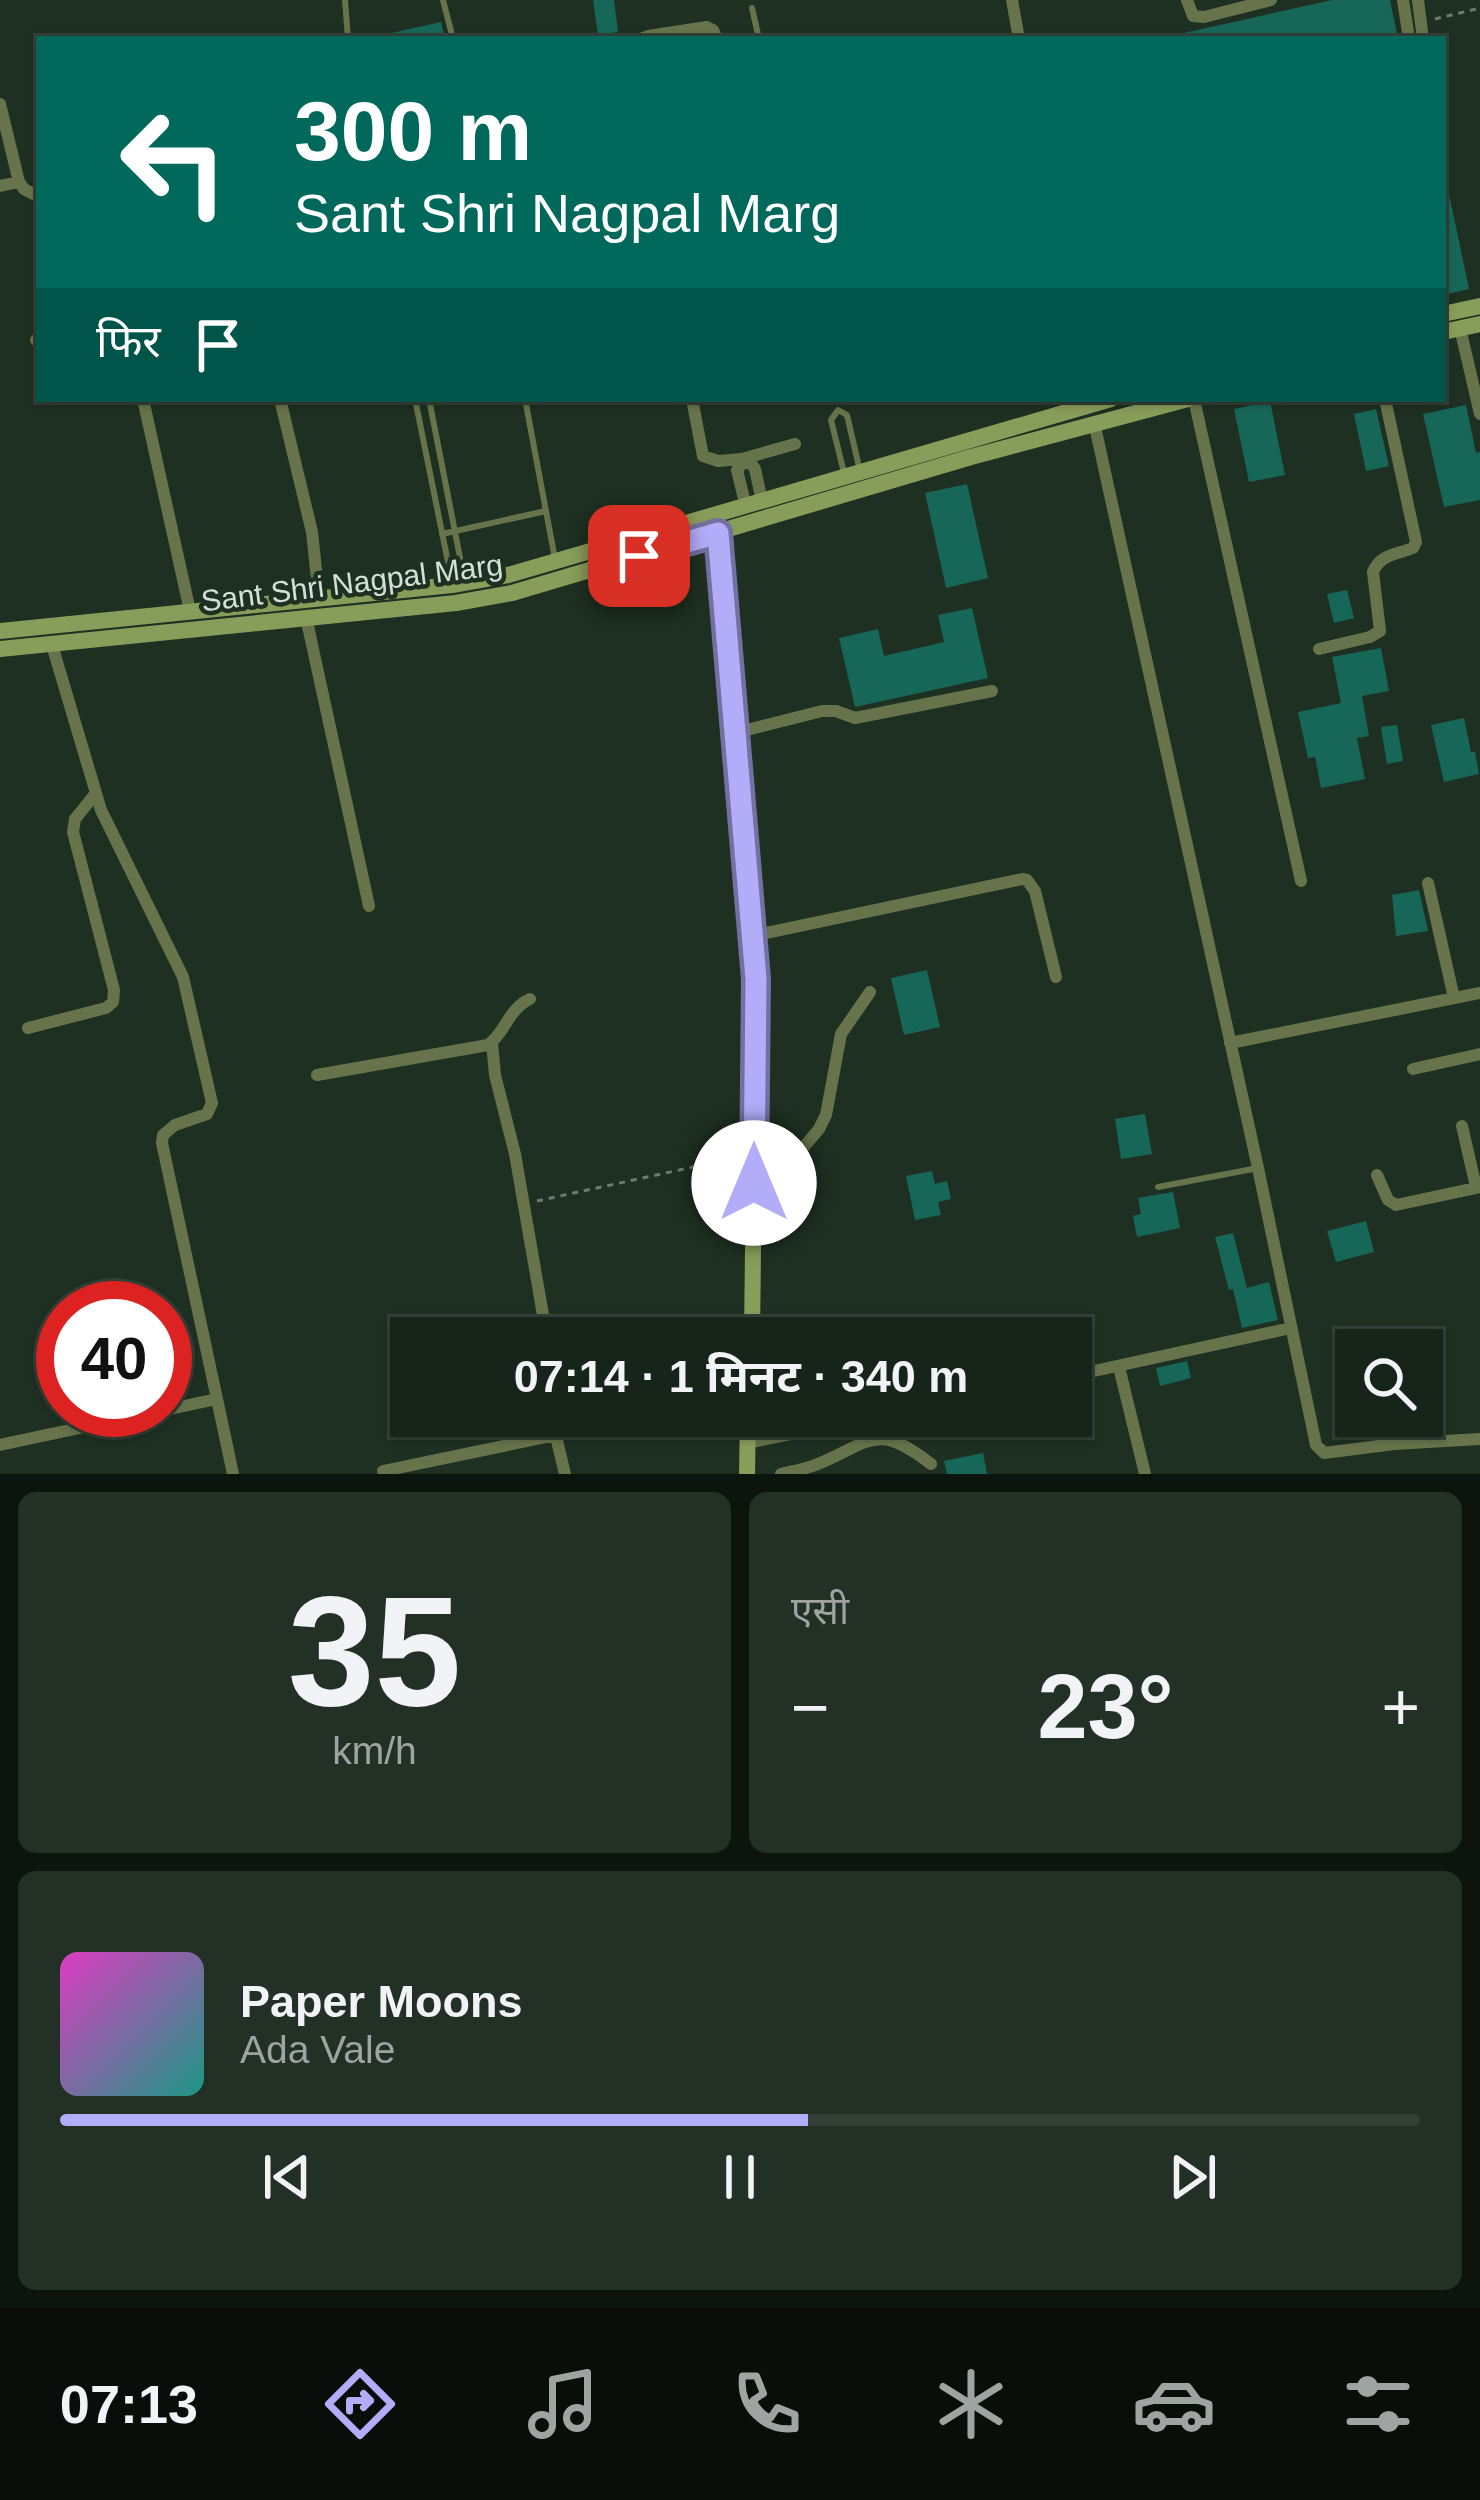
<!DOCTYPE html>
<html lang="hi">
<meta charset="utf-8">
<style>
body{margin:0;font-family:Arial,"Noto Sans Devanagari",sans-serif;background:#233026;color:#f1f3f6;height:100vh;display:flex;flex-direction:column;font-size:45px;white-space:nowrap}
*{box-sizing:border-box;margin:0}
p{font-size:39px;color:#9ea4a2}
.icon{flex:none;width:66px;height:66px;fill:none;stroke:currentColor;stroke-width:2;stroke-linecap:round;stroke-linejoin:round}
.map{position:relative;height:1474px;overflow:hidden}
.details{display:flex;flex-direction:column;gap:18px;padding:18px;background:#0c140e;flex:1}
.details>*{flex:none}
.hud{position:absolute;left:36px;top:36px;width:1410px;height:366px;border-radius:0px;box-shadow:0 3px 9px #0004,0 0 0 3px #354138;background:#00695c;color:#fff;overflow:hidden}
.tools{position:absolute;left:1335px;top:1329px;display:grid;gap:24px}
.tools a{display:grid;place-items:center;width:108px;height:108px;border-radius:0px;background:#162419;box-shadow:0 3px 9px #0004,0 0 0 3px #354138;font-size:60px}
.speed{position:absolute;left:36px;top:1281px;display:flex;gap:24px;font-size:60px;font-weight:700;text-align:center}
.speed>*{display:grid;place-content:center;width:156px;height:156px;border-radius:50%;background:#162419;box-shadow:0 3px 9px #0004,0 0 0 3px #354138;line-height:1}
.speed .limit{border:18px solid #d22;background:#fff;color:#111}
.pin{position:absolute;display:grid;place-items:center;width:102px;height:102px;color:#fff;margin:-51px;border-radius:24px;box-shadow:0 6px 18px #0006}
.me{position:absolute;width:132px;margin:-66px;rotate:0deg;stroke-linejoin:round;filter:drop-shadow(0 0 9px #0008)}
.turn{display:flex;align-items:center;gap:42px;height:252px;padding:0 60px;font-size:54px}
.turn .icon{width:156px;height:156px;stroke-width:2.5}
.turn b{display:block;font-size:84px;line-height:102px}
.then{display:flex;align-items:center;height:114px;padding:0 60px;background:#0003;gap:24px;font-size:45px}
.big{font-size:90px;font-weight:700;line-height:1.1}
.details .card{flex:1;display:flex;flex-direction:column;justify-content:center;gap:18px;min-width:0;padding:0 42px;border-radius:18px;background:#233026}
.details .dial{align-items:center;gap:0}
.dial b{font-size:156px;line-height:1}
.song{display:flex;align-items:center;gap:36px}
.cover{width:144px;height:144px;border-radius:18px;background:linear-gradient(135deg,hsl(310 70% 55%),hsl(170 70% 35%))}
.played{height:12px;border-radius:6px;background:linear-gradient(90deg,#b3adf9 55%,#354138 55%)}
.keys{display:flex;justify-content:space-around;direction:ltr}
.heat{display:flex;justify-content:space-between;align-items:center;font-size:66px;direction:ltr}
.details .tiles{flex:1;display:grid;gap:18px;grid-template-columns:1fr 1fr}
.card:last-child{grid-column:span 2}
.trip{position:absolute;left:390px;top:1317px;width:702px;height:120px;border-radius:0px;background:#162419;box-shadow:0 3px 9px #0004,0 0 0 3px #354138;font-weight:700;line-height:120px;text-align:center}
.menu{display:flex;height:192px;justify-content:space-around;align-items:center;background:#090e0a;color:#9ea4a2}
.menu .icon{width:84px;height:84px}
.menu .selected{color:#b3adf9}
.menu b{font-size:54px;color:#f1f3f6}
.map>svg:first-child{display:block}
</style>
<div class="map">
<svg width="1480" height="1474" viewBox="0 0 1480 1474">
<rect width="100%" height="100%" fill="#1e3021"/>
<path fill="#166758" d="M 593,0 L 614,0 L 618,32 L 598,35 Z
M 1332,0 L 1390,0 L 1398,39 L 1184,39 L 1184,33 Z
M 441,22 L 445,39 L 387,39 L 387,34 Z
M 1443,189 L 1448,189 L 1469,289 L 1443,295 Z
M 1270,401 L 1285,475 L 1249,482 L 1234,409 Z
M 1466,405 L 1476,453 L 1480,452 L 1480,500 L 1444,507 L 1423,414 Z
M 1376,409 L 1389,466 L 1366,471 L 1354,414 Z
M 967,484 L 988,578 L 946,588 L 925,493 Z
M 1347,590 L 1354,618 L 1334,623 L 1327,594 Z
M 972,608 L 988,678 L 855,707 L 839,638 L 878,629 L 884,656 L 944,642 L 938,615 Z
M 1381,648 L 1389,691 L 1362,696 L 1369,736 L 1357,738 L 1365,779 L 1321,788 L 1315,757 L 1308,758 L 1298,712 L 1341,703 L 1332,657 Z
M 1464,718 L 1471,752 L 1475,752 L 1479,774 L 1444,782 L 1431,725 Z
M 1397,725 L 1403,761 L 1387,764 L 1381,727 Z
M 1419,890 L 1428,931 L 1396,936 L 1392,895 Z
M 927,970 L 940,1027 L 904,1035 L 891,978 Z
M 1145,1114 L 1152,1154 L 1121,1159 L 1115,1119 Z
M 932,1171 L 935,1184 L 947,1181 L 951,1199 L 938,1202 L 941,1215 L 915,1220 L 906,1176 Z
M 1173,1192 L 1180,1228 L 1137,1237 L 1133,1216 L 1141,1214 L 1138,1198 Z
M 1366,1221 L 1374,1252 L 1336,1262 L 1327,1231 Z
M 1233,1233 L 1247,1288 L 1269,1282 L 1278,1320 L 1242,1328 L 1233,1289 L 1229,1290 L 1215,1237 Z
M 1187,1361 L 1191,1378 L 1160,1386 L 1156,1368 Z
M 983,1453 L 987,1474 L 947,1474 L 944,1461 Z"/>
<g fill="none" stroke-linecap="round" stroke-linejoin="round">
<path stroke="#6d7c6f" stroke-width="3" stroke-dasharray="6 6" stroke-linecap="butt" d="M 1435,19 L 1480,8
M 537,1201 L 739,1157"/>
<path stroke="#67744b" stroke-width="6" d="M 345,0 L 348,39
M 443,0 L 453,39
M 752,8 L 759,39
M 415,399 L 452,582
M 429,399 L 464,578
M 525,399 L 555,559
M 844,473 L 831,420 L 838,410 L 847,415 L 859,467
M 442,534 L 546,511
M 1158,1187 L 1258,1168"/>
<path stroke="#67744b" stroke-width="12" d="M 1012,0 L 1019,39
M 1187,0 L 1193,16 L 1204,17 L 1271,0
M 1403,0 L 1409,39
M 1418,0 L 1423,39
M 640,39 L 648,36 L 707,27 L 713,30 L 717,39
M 0,104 L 19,182 L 24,189 L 39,197
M 0,186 L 19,182
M 1460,328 L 1480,414
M 36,340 L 39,340
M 143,399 L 190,611
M 280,399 L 312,532 L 319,598
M 692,399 L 703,456 L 718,461 L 741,459 L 742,464
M 1194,399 L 1301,881
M 1094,422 L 1258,1168 L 1316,1445 L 1324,1453 L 1394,1444 L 1480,1439
M 742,459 L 795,444
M 746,507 L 737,470 L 742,464 L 750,462 L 755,469 L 762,501
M 306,617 L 369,906
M 52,645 L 101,810 L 183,977 L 212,1103 L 207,1114 L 175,1125 L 163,1135 L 162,1143 L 217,1399 L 165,1410
M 1319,649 L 1370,637 L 1380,631 L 1373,572 C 1380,554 1398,554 1413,548 L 1416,542 L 1385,399
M 735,733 L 822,711 L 836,711 L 855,718 L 992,691
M 1428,883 L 1454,998
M 752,936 L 1022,879 L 1027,880 L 1035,891 L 1056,977
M 28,1028 L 106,1008 L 113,1002 L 114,990 L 73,832 L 75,819 L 96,793
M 492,1043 L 495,1075 L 515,1154 L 547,1338
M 1230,1043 L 1480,993
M 1413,1069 L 1480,1054
M 317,1075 L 488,1045 C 506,1032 508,1009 530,999
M 1462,1126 L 1476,1187
M 1377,1175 L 1388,1200 L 1396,1205 L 1480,1187
M 754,1182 L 803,1148 L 819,1129 L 826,1115 L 841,1034 L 870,992
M 1119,1367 L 1145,1474
M 1071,1376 L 1291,1328
M 217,1399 L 233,1474
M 551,1416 L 565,1474
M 747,1443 L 878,1416
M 0,1445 L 164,1410
M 383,1471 L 647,1416
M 781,1474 C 793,1471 806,1469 818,1464 C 872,1441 877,1422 931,1464"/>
<path stroke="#899d5a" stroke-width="16" d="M 1443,314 L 1480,306
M 1443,332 L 1480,324
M 717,522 L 756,979 L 752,1338
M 0,631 L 452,585 L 508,575 L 1111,399
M 0,649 L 456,603 L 512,593 L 971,457 L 1188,399
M 747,1474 L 748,1416"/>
</g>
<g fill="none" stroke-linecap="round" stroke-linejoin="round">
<g stroke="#7470a2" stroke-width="30">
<path id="route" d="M 639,556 L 718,533 L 756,979 L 754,1183"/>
</g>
<use href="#route" stroke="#b3adf9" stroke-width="21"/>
</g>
<g text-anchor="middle" stroke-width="9" stroke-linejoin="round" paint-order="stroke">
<g font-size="30" fill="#d4e0d6" stroke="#1e3021">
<text transform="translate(352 583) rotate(-7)" y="10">Sant Shri Nagpal Marg</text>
</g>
</g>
</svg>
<div class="tools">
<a><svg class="icon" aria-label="search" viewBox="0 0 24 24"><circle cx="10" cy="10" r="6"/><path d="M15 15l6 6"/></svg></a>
</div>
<div class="speed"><div class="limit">40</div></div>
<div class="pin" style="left:639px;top:556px;background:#d93025"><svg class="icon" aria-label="arrive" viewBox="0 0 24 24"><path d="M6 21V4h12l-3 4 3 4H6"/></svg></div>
<svg class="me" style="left:754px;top:1183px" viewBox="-20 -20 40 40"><circle r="19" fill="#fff"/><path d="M0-13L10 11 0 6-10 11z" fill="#b3adf9"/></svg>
<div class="trip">07:14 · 1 मिनट · 340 m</div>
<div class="hud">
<div class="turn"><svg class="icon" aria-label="left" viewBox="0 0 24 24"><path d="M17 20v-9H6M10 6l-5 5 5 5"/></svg><div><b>300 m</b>Sant Shri Nagpal Marg</div></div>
<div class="then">फिर<svg class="icon" aria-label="arrive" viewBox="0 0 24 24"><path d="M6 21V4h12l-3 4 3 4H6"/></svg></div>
</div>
</div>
<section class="details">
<div class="tiles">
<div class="card dial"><b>35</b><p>km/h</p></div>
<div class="card"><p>एसी</p>
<div class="heat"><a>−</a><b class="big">23°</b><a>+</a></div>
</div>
<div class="card">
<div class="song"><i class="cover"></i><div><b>Paper Moons</b><p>Ada Vale</p></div></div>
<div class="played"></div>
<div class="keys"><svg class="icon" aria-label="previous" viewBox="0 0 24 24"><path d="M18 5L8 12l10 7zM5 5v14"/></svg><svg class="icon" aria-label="pause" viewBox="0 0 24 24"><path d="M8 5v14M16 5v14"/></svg><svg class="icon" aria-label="next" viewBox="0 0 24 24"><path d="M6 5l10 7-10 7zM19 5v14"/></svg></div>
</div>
</div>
</section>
<nav class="menu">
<b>07:13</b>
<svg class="icon selected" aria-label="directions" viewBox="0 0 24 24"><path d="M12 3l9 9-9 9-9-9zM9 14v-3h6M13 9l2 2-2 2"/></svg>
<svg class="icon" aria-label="music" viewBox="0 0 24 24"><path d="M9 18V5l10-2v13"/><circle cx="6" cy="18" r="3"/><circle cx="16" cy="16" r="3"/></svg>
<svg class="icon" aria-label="phone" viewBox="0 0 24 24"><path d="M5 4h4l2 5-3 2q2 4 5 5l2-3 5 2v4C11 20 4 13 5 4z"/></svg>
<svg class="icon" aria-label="climate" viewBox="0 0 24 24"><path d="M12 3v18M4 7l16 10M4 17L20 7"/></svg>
<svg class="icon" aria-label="car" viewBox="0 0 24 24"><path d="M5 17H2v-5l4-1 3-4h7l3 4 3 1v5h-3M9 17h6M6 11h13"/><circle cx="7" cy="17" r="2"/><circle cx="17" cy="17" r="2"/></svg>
<svg class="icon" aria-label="filters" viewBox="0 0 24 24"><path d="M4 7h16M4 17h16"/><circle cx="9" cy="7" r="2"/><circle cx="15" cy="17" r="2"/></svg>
</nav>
